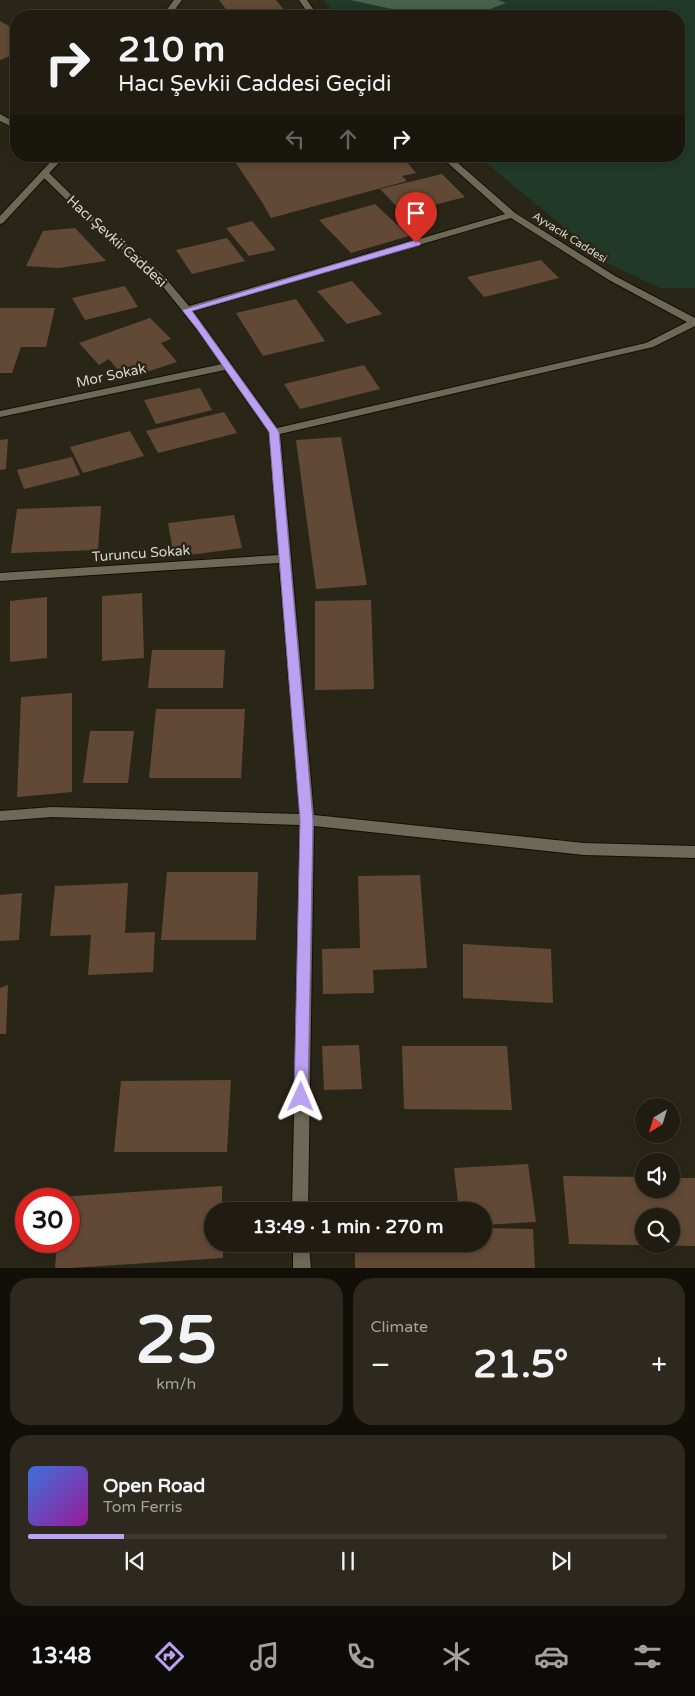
<!DOCTYPE html>
<meta charset="utf-8">
<style>
body{margin:0;font-family:"Varela Round",sans-serif;background:#2d291f;color:#f1f3f6;height:100vh;display:flex;flex-direction:column;font-size:19px;white-space:nowrap}
*{box-sizing:border-box;margin:0}
p{font-size:16px;color:#a2a19f}
.icon{flex:none;width:28px;height:28px;fill:none;stroke:currentColor;stroke-width:2;stroke-linecap:round;stroke-linejoin:round}
.map{position:relative;height:1268px;overflow:hidden}
.details{display:flex;flex-direction:column;gap:10px;padding:10px;background:#120f09;flex:1}
.details>*{flex:none}
.top-card{position:absolute;left:10px;top:10px;width:675px;height:152px;border-radius:20px;box-shadow:0 2px 8px #0003,0 0 0 1px #3d3a31;background:#201c11;color:#f1f3f6;overflow:hidden}
.needle{width:32px;rotate:218deg}
.controls{position:absolute;left:635px;top:1098px;display:grid;gap:10px}
.controls a{display:grid;place-items:center;width:45px;height:45px;border-radius:50%;background:#201c11;box-shadow:0 2px 8px #0003,0 0 0 1px #3d3a31;font-size:25px}
.speed{position:absolute;left:15px;top:1188px;display:flex;gap:10px;font-size:25px;font-weight:700;text-align:center}
.speed>*{display:grid;place-content:center;width:65px;height:65px;border-radius:50%;background:#201c11;box-shadow:0 2px 8px #0003,0 0 0 1px #3d3a31;line-height:1}
.speed .limit{border:8px solid #d22;background:#fff;color:#111}
.pin{position:absolute;display:grid;place-items:center;width:42px;height:42px;color:#fff;margin:-51px -21px;border-radius:50% 50% 50% 0;rotate:-45deg;box-shadow:0 0 5px #0007}
.pin .icon{rotate:45deg}
.me{position:absolute;width:55px;margin:-28px;rotate:1deg;stroke-linejoin:round;filter:drop-shadow(0 0 4px #0008)}
.turn{display:flex;align-items:center;gap:18px;height:105px;padding:0 25px;font-size:22px}
.turn .icon{width:65px;height:65px;stroke-width:2.5}
.turn b{display:block;font-size:35px;line-height:42px}
.lanes{display:flex;align-items:center;height:48px;padding:0 25px;background:#0003;justify-content:center;gap:25px;direction:ltr}
.lanes .off{opacity:.35}
.big{font-size:38px;font-weight:700;line-height:1.1}
.details .tile{flex:1;display:flex;flex-direction:column;justify-content:center;gap:8px;min-width:0;padding:0 18px;border-radius:20px;background:#2d291f}
.details .dial{align-items:center;gap:0}
.dial b{font-size:65px;line-height:1}
.song{display:flex;align-items:center;gap:15px}
.cover{width:60px;height:60px;border-radius:8px;background:linear-gradient(135deg,hsl(220 70% 55%),hsl(300 70% 35%))}
.played{height:5px;border-radius:2px;background:linear-gradient(90deg,#bca0f2 15%,#3d3a31 15%)}
.keys{display:flex;justify-content:space-around;direction:ltr}
.heat{display:flex;justify-content:space-between;align-items:center;font-size:28px;direction:ltr}
.details .tiles{flex:1;display:grid;gap:10px;grid-template-columns:1fr 1fr}
.tile:last-child{grid-column:span 2}
.trip{position:absolute;left:204px;top:1202px;width:288px;height:50px;border-radius:25px;background:#201c11;box-shadow:0 2px 8px #0003,0 0 0 1px #3d3a31;font-weight:700;line-height:50px;text-align:center}
.dock{display:flex;height:80px;justify-content:space-around;align-items:center;background:#0d0b07;color:#a2a19f}
.dock .icon{width:35px;height:35px}
.dock .active{color:#bca0f2}
.dock b{font-size:22px;color:#f1f3f6}
.map>svg:first-child{display:block}
</style>
<div class="map">
<svg width="695" height="1269" viewBox="0 0 695 1269">
<rect width="100%" height="100%" fill="#2a2617"/>
<path fill="#203929" d="M 323,0 L 695,0 L 695,288 L 660,288 L 607,263 L 478,156 L 679,156 L 679,16 L 339,16 Z"/>
<path fill="#46624f" d="M 350,0 L 498,0 L 506,3 L 471,16 L 425,16 Z"/>
<path fill="#614935" fill-rule="evenodd" d="M 219,0 L 276,0 L 289,16 L 231,16 Z
M 0,21 L 16,30 L 16,54 L 0,60 Z
M 231,156 L 402,156 L 416,173 L 402,176 L 407,181 L 271,218 L 262,202 Z
M 442,174 L 465,197 L 403,213 L 380,189 Z
M 375,204 L 409,236 L 351,253 L 319,220 Z
M 252,221 L 276,250 L 249,256 L 226,228 Z
M 75,228 L 106,261 L 59,268 L 26,266 L 43,231 Z
M 227,238 L 245,261 L 192,274 L 176,250 Z
M 541,260 L 559,278 L 484,297 L 467,277 Z
M 352,281 L 382,314 L 347,324 L 317,291 Z
M 125,286 L 138,307 L 85,320 L 72,298 Z
M 296,299 L 325,341 L 263,356 L 236,313 Z
M 0,308 L 55,308 L 46,347 L 21,347 L 12,373 L 0,373 Z
M 150,318 L 171,339 L 161,343 L 177,362 L 125,379 L 109,359 L 99,365 L 79,343 Z
M 364,365 L 380,389 L 300,409 L 284,384 Z
M 200,388 L 212,410 L 156,424 L 144,400 Z
M 224,412 L 237,433 L 158,453 L 146,431 Z
M 130,431 L 144,456 L 83,473 L 70,447 Z
M 341,437 L 367,585 L 316,589 L 296,440 Z
M 8,439 L 6,469 L 0,470 L 0,440 Z
M 72,457 L 80,475 L 24,489 L 17,470 Z
M 101,506 L 98,550 L 11,553 L 17,509 Z
M 234,515 L 242,548 L 174,557 L 168,523 Z
M 142,593 L 144,658 L 102,661 L 102,596 Z
M 47,597 L 47,658 L 10,662 L 10,601 Z
M 371,600 L 374,689 L 315,690 L 315,601 Z
M 152,650 L 225,650 L 223,688 L 148,688 Z
M 72,693 L 72,792 L 17,797 L 21,697 Z
M 156,709 L 245,709 L 241,778 L 149,778 Z
M 90,731 L 134,731 L 128,783 L 83,783 Z
M 167,872 L 258,872 L 256,940 L 161,940 Z
M 420,875 L 427,968 L 373,970 L 374,993 L 323,994 L 322,949 L 360,948 L 358,876 Z
M 128,883 L 125,933 L 155,932 L 153,972 L 88,975 L 91,935 L 50,936 L 55,886 Z
M 22,893 L 19,940 L 0,941 L 0,895 Z
M 463,944 L 551,949 L 553,1003 L 463,998 Z
M 8,985 L 6,1034 L 0,1034 L 0,988 Z
M 359,1045 L 362,1089 L 324,1090 L 322,1046 Z
M 402,1046 L 507,1046 L 512,1110 L 404,1109 Z
M 231,1080 L 227,1152 L 114,1152 L 121,1081 Z
M 528,1164 L 536,1222 L 482,1225 L 482,1211 L 459,1211 L 454,1168 Z
M 563,1176 L 644,1177 L 644,1189 L 671,1189 L 671,1178 L 695,1178 L 695,1246 L 569,1244 ZM 644,1216 L 671,1216 L 671,1244 L 644,1244 Z
M 222,1186 L 222,1211 L 212,1211 L 212,1244 L 223,1244 L 223,1258 L 55,1269 L 57,1241 L 69,1241 L 69,1199 L 59,1199 L 59,1197 Z
M 482,1228 L 533,1229 L 535,1269 L 355,1269 L 355,1244 L 482,1244 Z"/>
<g fill="none" stroke-linecap="round" stroke-linejoin="round">
<g stroke="#130f03" stroke-width="2">
<path id="street" d="M 299,0 L 307,0 L 318,16 L 310,16 Z
M 0,114 L 16,123 L 16,129 L 0,121 Z
M 440,156 L 450,156 L 515,213 L 615,276 L 695,318 L 695,326 L 653,347 L 280,434 L 314,815 L 584,843 L 695,846 L 695,858 L 584,855 L 314,826 L 308,1211 L 292,1211 L 300,825 L 52,817 L 0,821 L 0,811 L 52,807 L 300,814 L 279,563 L 0,581 L 0,573 L 279,555 L 269,432 L 225,370 L 0,417 L 0,411 L 222,364 L 197,329 L 156,278 L 89,222 L 41,175 L 41,171 L 47,171 L 95,218 L 162,274 L 189,306 L 505,214 ZM 511,218 L 609,280 L 687,322 L 646,343 L 277,428 L 193,311 Z
M 293,1244 L 309,1244 L 311,1269 L 293,1269 Z"/>
</g>
<g stroke="#130f03" stroke-width="2">
<path id="secondary" d="M 174,0 L 182,0 L 170,16 L 162,16 Z
M 56,156 L 65,156 L 3,223 L 0,224 L 0,216 Z"/>
</g>
<use href="#street" fill="#6d6957" fill-rule="evenodd"/>
<use href="#secondary" fill="#6d6957" fill-rule="evenodd"/>
</g>
<path fill="#bca0f2" stroke="#7a689d" d="M 416,240 L 421,243 L 420,245 L 192,311 L 279,432 L 313,820 L 308,1097 L 306,1101 L 301,1103 L 296,1101 L 294,1097 L 300,820 L 269,432 L 197,329 L 182,310 Z"/>
<g text-anchor="middle" stroke-width="5" stroke-linejoin="round" paint-order="stroke">
<g font-size="11" fill="#d9d6cc" stroke="#2a2617">
<text transform="translate(570 237) rotate(32)" y="4">Ayvacık Caddesi</text>
</g>
<g font-size="14" fill="#d9d6cc" stroke="#2a2617">
<text transform="translate(117 241) rotate(42)" y="5">Hacı Şevkii Caddesi</text>
<text transform="translate(111 375) rotate(-12)" y="5">Mor Sokak</text>
<text transform="translate(141 553) rotate(-4)" y="5">Turuncu Sokak</text>
</g>
</g>
</svg>
<div class="controls">
<a><svg class="needle" viewBox="-14 -14 28 28"><path d="M0-13l5 13h-10z" fill="#e53935"/><path d="M0 13l5-13h-10z" fill="#a2a19f"/></svg></a>
<a><svg class="icon" aria-label="sound" viewBox="0 0 24 24"><path d="M4 9h4l5-4v14l-5-4H4zM17 9q2 3 0 6"/></svg></a>
<a><svg class="icon" aria-label="search" viewBox="0 0 24 24"><circle cx="10" cy="10" r="6"/><path d="M15 15l6 6"/></svg></a>
</div>
<div class="speed"><div class="limit">30</div></div>
<div class="pin" style="left:416px;top:243px;background:#d93025"><svg class="icon" aria-label="arrive" viewBox="0 0 24 24"><path d="M6 21V4h12l-3 4 3 4H6"/></svg></div>
<svg class="me" style="left:301px;top:1097px" viewBox="-20 -20 40 40"><path d="M0-17L14 15 0 8-14 15z" fill="#bca0f2" stroke="#fff" stroke-width="4"/></svg>
<div class="trip">13:49 · 1 min · 270 m</div>
<div class="top-card">
<div class="turn"><svg class="icon" aria-label="right" viewBox="0 0 24 24"><path d="M7 20v-9h11M14 6l5 5-5 5"/></svg><div><b>210 m</b>Hacı Şevkii Caddesi Geçidi</div></div>
<div class="lanes"><svg class="icon off" aria-label="left" viewBox="0 0 24 24"><path d="M17 20v-9H6M10 6l-5 5 5 5"/></svg><svg class="icon off" aria-label="ahead" viewBox="0 0 24 24"><path d="M12 20V5M6 11l6-6 6 6"/></svg><svg class="icon" aria-label="right" viewBox="0 0 24 24"><path d="M7 20v-9h11M14 6l5 5-5 5"/></svg></div>
</div>
</div>
<section class="details">
<div class="tiles">
<div class="tile dial"><b>25</b><p>km/h</p></div>
<div class="tile"><p>Climate</p>
<div class="heat"><a>−</a><b class="big">21.5°</b><a>+</a></div>
</div>
<div class="tile">
<div class="song"><i class="cover"></i><div><b>Open Road</b><p>Tom Ferris</p></div></div>
<div class="played"></div>
<div class="keys"><svg class="icon" aria-label="previous" viewBox="0 0 24 24"><path d="M18 5L8 12l10 7zM5 5v14"/></svg><svg class="icon" aria-label="pause" viewBox="0 0 24 24"><path d="M8 5v14M16 5v14"/></svg><svg class="icon" aria-label="next" viewBox="0 0 24 24"><path d="M6 5l10 7-10 7zM19 5v14"/></svg></div>
</div>
</div>
</section>
<nav class="dock">
<b>13:48</b>
<svg class="icon active" aria-label="directions" viewBox="0 0 24 24"><path d="M12 3l9 9-9 9-9-9zM9 14v-3h6M13 9l2 2-2 2"/></svg>
<svg class="icon" aria-label="music" viewBox="0 0 24 24"><path d="M9 18V5l10-2v13"/><circle cx="6" cy="18" r="3"/><circle cx="16" cy="16" r="3"/></svg>
<svg class="icon" aria-label="phone" viewBox="0 0 24 24"><path d="M5 4h4l2 5-3 2q2 4 5 5l2-3 5 2v4C11 20 4 13 5 4z"/></svg>
<svg class="icon" aria-label="climate" viewBox="0 0 24 24"><path d="M12 3v18M4 7l16 10M4 17L20 7"/></svg>
<svg class="icon" aria-label="car" viewBox="0 0 24 24"><path d="M5 17H2v-5l4-1 3-4h7l3 4 3 1v5h-3M9 17h6M6 11h13"/><circle cx="7" cy="17" r="2"/><circle cx="17" cy="17" r="2"/></svg>
<svg class="icon" aria-label="filters" viewBox="0 0 24 24"><path d="M4 7h16M4 17h16"/><circle cx="9" cy="7" r="2"/><circle cx="15" cy="17" r="2"/></svg>
</nav>
